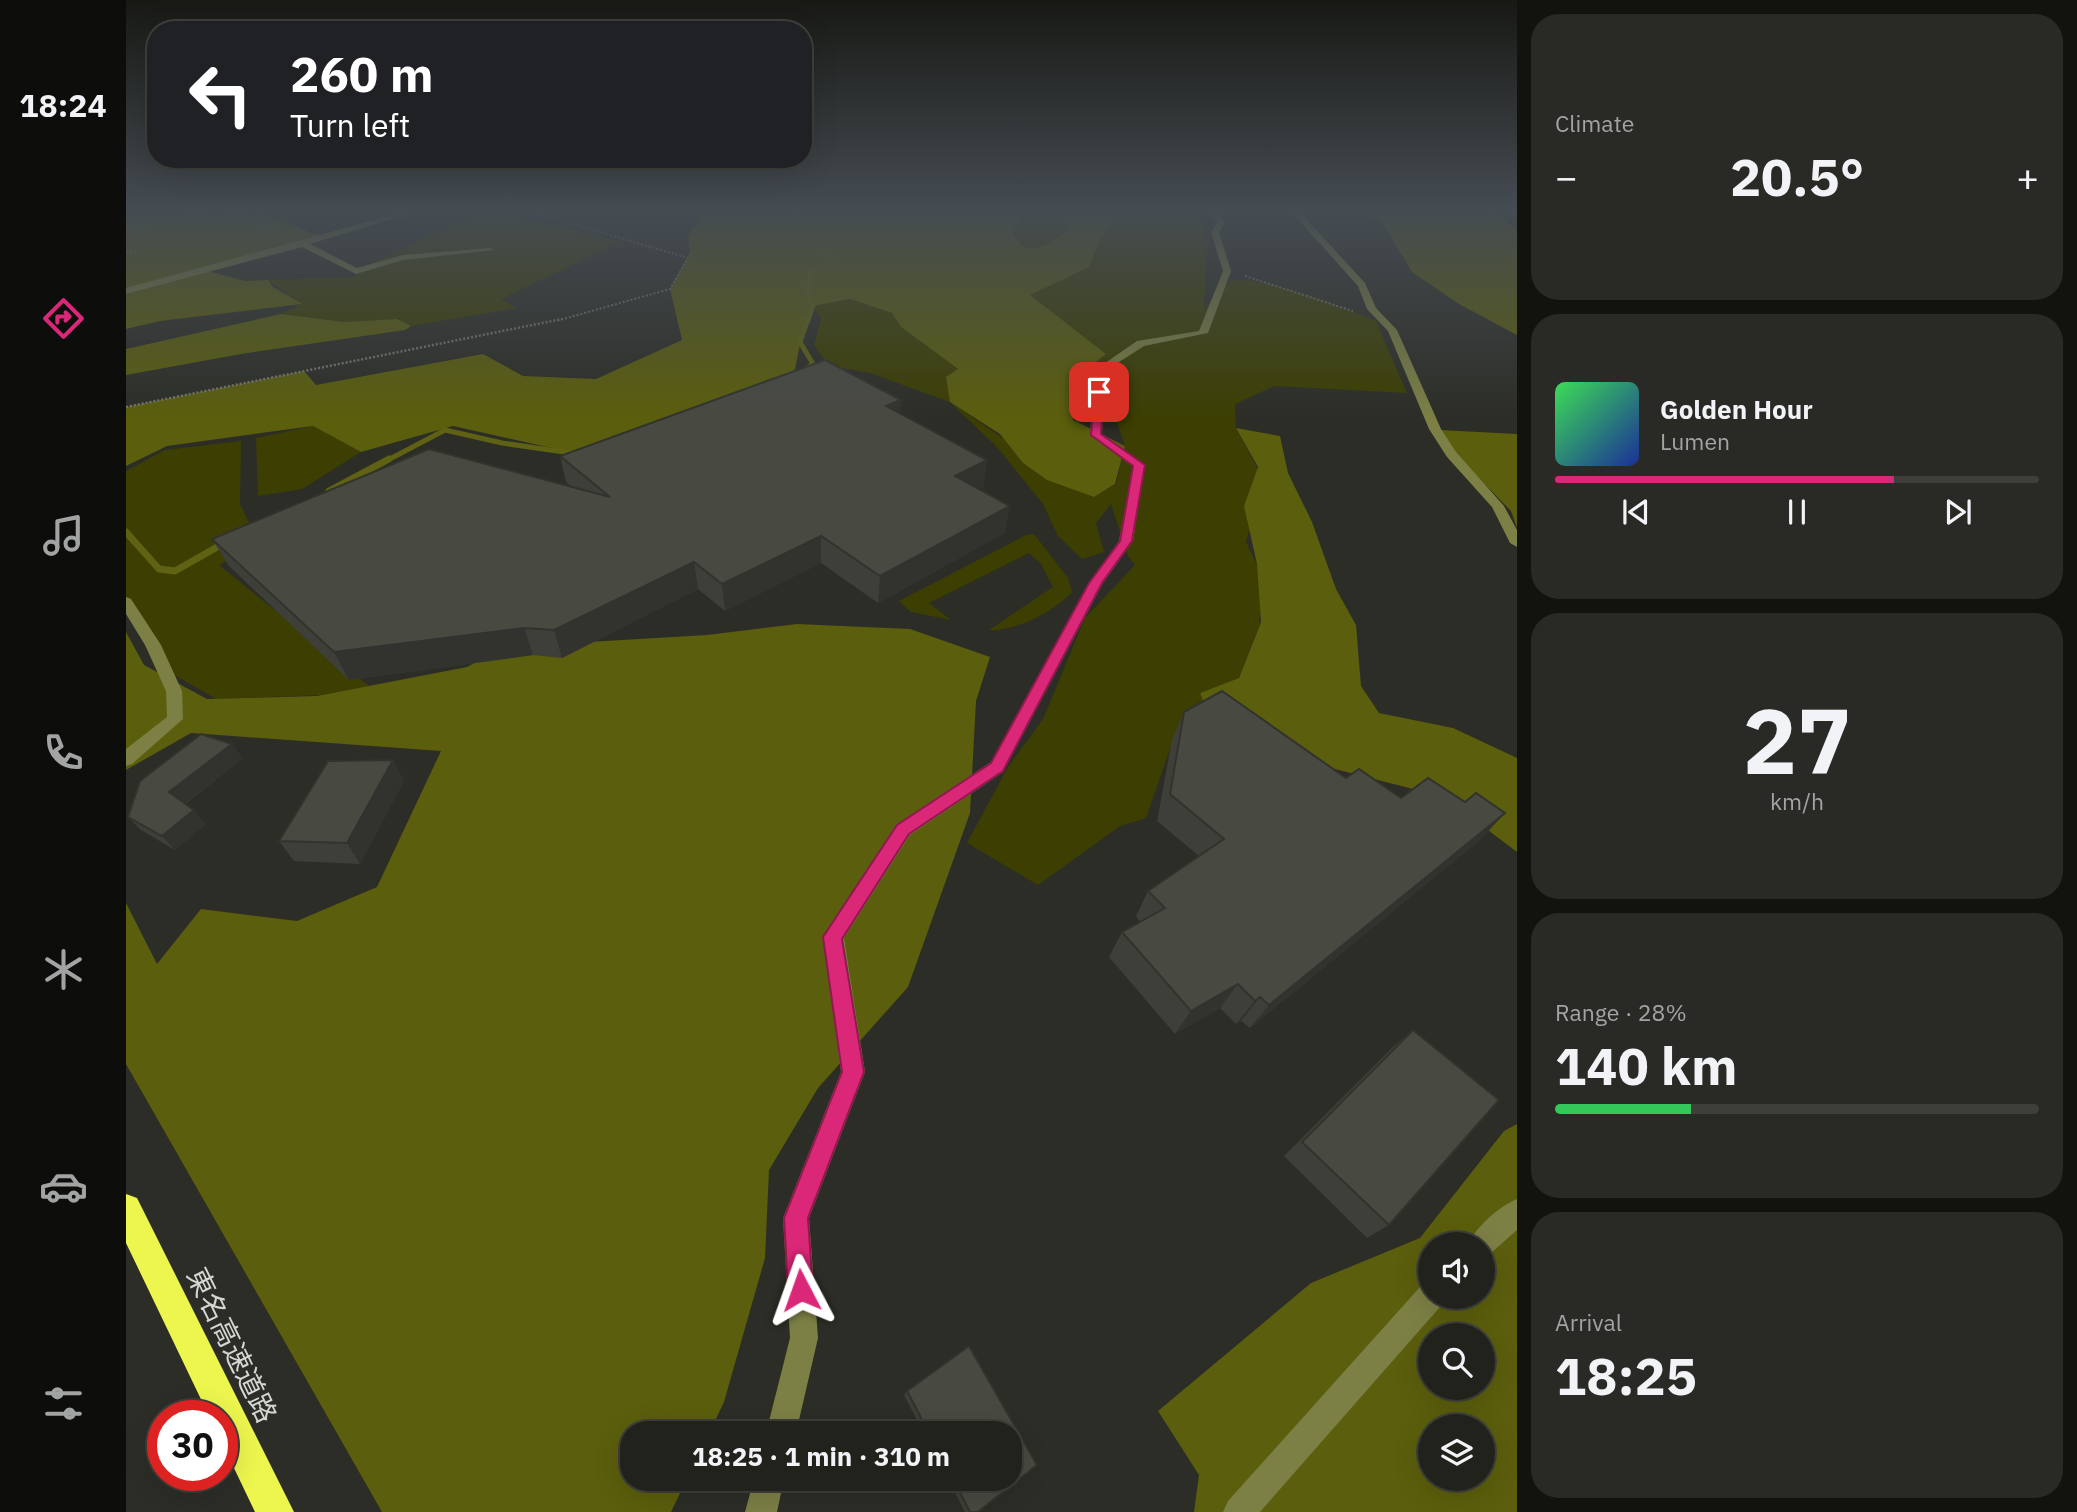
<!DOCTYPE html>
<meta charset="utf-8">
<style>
body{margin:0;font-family:"IBM Plex Sans","Noto Sans JP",sans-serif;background:#292a25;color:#f1f3f6;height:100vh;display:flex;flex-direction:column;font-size:26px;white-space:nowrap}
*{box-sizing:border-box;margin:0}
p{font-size:23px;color:#a2a4a3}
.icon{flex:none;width:38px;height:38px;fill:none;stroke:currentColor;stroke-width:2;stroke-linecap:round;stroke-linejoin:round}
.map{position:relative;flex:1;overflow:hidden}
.details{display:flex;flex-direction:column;gap:14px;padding:14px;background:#12130f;width:560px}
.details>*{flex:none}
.hud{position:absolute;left:21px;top:21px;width:665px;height:147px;border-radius:28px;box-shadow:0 7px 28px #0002,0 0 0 2px #3e3f3b;background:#202124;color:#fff;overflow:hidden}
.tools{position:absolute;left:1292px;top:1232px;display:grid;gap:14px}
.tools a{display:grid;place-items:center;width:77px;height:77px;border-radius:50%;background:#21221c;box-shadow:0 7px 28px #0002,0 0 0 2px #3e3f3b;font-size:35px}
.speed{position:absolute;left:21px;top:1400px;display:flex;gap:14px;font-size:35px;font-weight:700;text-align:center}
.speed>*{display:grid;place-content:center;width:91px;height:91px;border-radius:50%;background:#21221c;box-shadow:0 7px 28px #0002,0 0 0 2px #3e3f3b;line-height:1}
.speed .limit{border:10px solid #d22;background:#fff;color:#111}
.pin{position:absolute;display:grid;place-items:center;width:60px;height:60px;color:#fff;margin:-30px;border-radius:14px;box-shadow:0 4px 10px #0006}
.me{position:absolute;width:77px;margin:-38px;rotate:356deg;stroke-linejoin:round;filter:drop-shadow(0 0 5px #0008)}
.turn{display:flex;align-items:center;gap:24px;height:147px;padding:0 28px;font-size:32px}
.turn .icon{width:91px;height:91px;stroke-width:2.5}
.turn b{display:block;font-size:49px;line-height:60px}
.big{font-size:52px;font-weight:700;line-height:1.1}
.details .widget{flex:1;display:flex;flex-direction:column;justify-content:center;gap:10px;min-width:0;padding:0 24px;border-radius:28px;background:#292a25}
.details .dial{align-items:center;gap:0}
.dial b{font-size:91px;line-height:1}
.song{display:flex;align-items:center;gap:21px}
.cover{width:84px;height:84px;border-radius:10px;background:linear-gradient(135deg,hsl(130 70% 55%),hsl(230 70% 35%))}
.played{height:7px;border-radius:4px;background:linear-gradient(90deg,#db2777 70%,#3e3f3b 70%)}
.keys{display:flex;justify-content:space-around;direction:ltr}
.heat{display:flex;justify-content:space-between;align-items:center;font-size:38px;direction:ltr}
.charge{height:10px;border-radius:5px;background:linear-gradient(90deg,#34c759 28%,#3e3f3b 0)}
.trip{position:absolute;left:494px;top:1421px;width:402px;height:70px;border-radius:28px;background:#21221c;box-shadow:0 7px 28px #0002,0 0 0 2px #3e3f3b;font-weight:700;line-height:70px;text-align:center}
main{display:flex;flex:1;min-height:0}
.menu{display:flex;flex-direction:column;width:126px;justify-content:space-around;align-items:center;background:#0d0e0b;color:#a2a4a3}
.menu .icon{width:49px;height:49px}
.menu .current{color:#db2777}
.menu b{font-size:32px;color:#f1f3f6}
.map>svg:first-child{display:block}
</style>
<main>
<nav class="menu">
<b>18:24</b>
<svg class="icon current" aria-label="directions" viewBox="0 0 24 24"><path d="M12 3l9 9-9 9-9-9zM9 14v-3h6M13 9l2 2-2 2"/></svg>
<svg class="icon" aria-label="music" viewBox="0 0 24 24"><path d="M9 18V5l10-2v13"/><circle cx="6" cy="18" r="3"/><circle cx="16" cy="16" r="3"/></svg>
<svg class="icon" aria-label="phone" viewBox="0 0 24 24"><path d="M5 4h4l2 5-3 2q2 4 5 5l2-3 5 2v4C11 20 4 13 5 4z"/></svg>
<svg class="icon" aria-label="climate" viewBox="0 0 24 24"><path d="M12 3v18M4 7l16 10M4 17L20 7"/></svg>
<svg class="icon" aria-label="car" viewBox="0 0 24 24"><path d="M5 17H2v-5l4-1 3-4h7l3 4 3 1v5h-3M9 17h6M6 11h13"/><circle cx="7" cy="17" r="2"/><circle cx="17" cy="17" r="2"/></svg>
<svg class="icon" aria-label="filters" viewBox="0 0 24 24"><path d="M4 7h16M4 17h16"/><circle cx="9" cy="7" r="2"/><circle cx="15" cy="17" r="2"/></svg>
</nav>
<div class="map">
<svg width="1391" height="1512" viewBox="0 0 1391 1512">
<rect width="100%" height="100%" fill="#2c2d26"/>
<path fill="#3c3f01" d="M 361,209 L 495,242 L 375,299 L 391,308 L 285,326 L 271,319 L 218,322 L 155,314 L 176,304 L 142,280 L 228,277 L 238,267 Z
M 716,209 L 1076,209 L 1081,242 L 1078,310 C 1085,303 1090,290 1098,284 C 1122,268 1223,309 1250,321 L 1281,393 L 1148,386 L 1109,404 L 1110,428 L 1137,479 L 1120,542 L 1138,579 L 1133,626 L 1113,678 L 1074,693 L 1083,718 L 1045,746 L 1020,818 L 994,826 L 912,885 L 841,843 L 882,767 L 917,719 L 959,618 L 1009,565 L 1002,556 L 985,504 L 970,523 L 978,552 L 956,559 L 932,536 L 917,504 L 871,447 L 824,402 L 744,373 L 703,366 L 688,345 L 695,319 L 687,306 L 724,299 L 766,313 L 775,327 L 833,370 L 824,402 L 878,439 L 897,463 L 968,497 L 990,484 L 999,446 L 976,380 Z
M 187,426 L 235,452 L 176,489 L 132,496 L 130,438 Z
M 115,441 L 114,504 L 134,546 L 93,565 L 243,686 L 196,695 L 90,699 L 38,669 L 0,608 L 0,471 L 39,450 Z
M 908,534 L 942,578 L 946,592 C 929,611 889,632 863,630 L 927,587 L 915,564 L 903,553 L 803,603 L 825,620 L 785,612 L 773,601 L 900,535 Z"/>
<path fill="#5b5e0c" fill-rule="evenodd" d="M 0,209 L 125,209 L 194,236 L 78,270 L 119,281 L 142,280 L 147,287 L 177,304 L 34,321 L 0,329 Z
M 581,209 L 893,209 L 893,220 L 886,230 C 899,264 924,244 943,228 L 930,210 L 981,209 L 989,215 L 974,239 L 963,267 L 904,295 L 980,354 L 964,367 L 974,383 L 947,396 L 947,420 L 999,446 L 989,484 L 968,497 L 921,480 L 897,463 L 874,434 L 824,402 L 820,377 L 832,369 L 775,327 L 766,313 L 724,299 L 687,306 L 678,323 L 666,385 L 453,454 L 327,426 L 235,452 L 187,426 L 41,446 L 0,466 L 0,407 L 178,371 L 190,385 L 357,354 L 397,376 L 470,379 L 556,340 L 544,289 L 564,252 L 562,236 Z
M 1238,209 L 1363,209 L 1391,229 L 1391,335 L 1333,304 L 1286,272 L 1254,219 L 1241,216 Z
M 155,314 L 218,322 L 271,319 L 285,326 L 279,330 L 115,354 L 0,375 L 0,349 Z
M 1110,428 L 1154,436 L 1162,473 L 1186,522 L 1210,589 L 1230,625 L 1235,686 L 1253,713 L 1327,728 L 1391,758 L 1391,852 L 1318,797 L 1209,769 L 1083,718 L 1074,693 L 1113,678 L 1135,622 L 1131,564 L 1118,506 L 1132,467 Z
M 1314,430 L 1391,434 L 1391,528 L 1385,511 L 1328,453 Z
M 671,624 L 784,629 L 864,657 L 850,701 L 844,813 L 782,987 L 692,1088 L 643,1170 L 639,1258 L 598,1402 L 583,1433 L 506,1433 L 506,1479 L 561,1479 L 545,1512 L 256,1512 L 0,1064 L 0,903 L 31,964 L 75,909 L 171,921 L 251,887 L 315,751 L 65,733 L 0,770 L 0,632 L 18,665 L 81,699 L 191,696 L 341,667 L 378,647 L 581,635 Z
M 1391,1124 L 1391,1512 L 1068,1512 L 1073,1475 L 1032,1411 L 1185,1283 L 1294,1238 L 1378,1131 ZM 1304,1244 L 1356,1244 L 1356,1297 L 1304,1297 ZM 1304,1335 L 1356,1335 L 1356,1388 L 1304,1388 ZM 1304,1426 L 1356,1426 L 1356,1479 L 1304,1479 Z"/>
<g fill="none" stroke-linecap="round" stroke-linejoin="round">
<path stroke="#5e6212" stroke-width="4.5" d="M 670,209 C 673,237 686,250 712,260 L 684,271 L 681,294 L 687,306 L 682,321"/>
<path stroke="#5e6212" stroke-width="5" d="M 678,370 L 687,364 L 674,342 L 682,319
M 260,461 L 319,430 L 376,443 L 452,454"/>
<path stroke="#5e6212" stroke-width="7" d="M 203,491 L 263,459
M 0,532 L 33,569 L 49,571 L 100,542"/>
<path stroke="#757670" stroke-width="2" stroke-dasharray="2 2" stroke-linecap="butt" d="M 101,209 L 150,232
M 396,209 L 562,258 L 544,289 L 430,321
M 0,230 L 84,209
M 0,253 L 10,251
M 1119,276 L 1227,311"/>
<path stroke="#757670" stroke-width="2.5" stroke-dasharray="2 2" stroke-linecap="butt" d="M 0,407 L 436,319"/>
<path fill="#7c8045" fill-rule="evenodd" d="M 288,209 L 299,209 L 184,244 L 231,268 L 277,255 L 364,248 L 368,250 L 277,260 L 230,274 L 176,247 L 0,294 L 0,288 Z
M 1084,209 L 1092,209 L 1099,223 L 1093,232 L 1105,271 L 1082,333 L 1018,346 L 979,371 L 976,434 L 1019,465 L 1007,541 L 977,583 L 877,772 L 784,835 L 718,938 L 739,1072 L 683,1218 L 692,1338 L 670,1433 L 640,1433 L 664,1338 L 657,1218 L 715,1072 L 697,937 L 770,825 L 865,762 L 963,583 L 993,541 L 1007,466 L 964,435 L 969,370 L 1011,341 L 1073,331 L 1097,271 L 1085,232 L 1091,223 Z
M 1163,209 L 1171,209 L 1239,283 L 1250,308 L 1271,330 L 1315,429 L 1330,452 L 1378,506 L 1391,530 L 1391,547 L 1384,543 L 1366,507 L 1321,457 L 1303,429 L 1262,331 L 1241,309 L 1232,286 Z
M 0,597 L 5,599 L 35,645 L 56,691 L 57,719 L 6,764 L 0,766 L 0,749 L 41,717 L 40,691 L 19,645 L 0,614 Z
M 1391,1199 L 1391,1230 L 1365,1253 L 1356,1257 L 1356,1244 L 1343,1244 C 1349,1227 1374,1206 1391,1199 Z
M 1304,1283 L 1304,1297 L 1318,1297 L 1314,1307 L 1134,1512 L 1097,1512 L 1102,1501 L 1294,1287 Z
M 628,1479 L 658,1479 L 651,1512 L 619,1512 Z"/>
<path fill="#edf64e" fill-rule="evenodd" d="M 0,1194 L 11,1198 L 168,1512 L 129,1512 L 96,1443 L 96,1416 L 83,1416 L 0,1243 Z"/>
</g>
<path fill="#3e3f38" d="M 774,414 L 861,460 L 857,487 L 853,489 L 879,533 L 752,603 L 695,563 L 599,611 L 572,589 L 436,658 L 407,655 L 223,680 L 103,566 L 86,539 L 446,487 L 440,482 L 434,456 Z
M 1058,712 L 1220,778 L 1275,798 L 1354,840 L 1124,1028 L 1115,1021 L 1110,1024 L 1094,1008 L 1049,1034 L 983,957 L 996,932 L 1014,922 L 1010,916 L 1022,891 L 1073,856 L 1031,821 L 1046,740 Z
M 117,758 L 59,804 L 80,824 L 49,850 L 15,830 L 2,817 Z
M 267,760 L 278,781 L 234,864 L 168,861 L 153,841 Z
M 1287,1030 L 1263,1225 L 1241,1238 L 1158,1156 L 1267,1047 Z
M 843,1346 L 911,1465 L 852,1512 L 839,1512 L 822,1479 L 884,1479 L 884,1433 L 798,1433 L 778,1395 L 781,1391 Z"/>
<path fill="#32332e" d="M 775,400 L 774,425 L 760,406 Z
M 861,460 L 857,487 L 826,502 L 829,476 Z
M 884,506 L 879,533 L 752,603 L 754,576 Z
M 695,536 L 695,563 L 599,611 L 596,584 Z
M 568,562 L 572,589 L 436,658 L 428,630 Z
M 398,628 L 407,655 L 223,680 L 208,652 Z
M 106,744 L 117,758 L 55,806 L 43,792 Z
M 267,760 L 278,781 L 234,864 L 221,843 Z
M 68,810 L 80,824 L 49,850 L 36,836 Z
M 1379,813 L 1354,840 L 1124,1028 L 1143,1005 Z
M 1112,984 L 1094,1008 L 1049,1034 L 1065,1011 Z
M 1134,997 L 1115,1021 L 1110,1024 L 1129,1001 Z"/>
<path fill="#484941" stroke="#32332e" stroke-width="2" d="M 699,360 L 775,400 L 760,406 L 861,460 L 829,476 L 884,506 L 754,576 L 695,536 L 596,584 L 568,562 L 428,630 L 398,628 L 208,652 L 86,539 L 303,449 L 484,497 L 434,456 Z
M 1096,691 L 1220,778 L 1233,769 L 1275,798 L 1302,778 L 1339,802 L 1350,793 L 1379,813 L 1143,1005 L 1134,997 L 1129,1001 L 1112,984 L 1065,1011 L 996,932 L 1039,908 L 1022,891 L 1098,839 L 1044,794 L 1058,712 Z
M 75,734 L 106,744 L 43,792 L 68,810 L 36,836 L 2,817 L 14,781 Z
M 267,760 L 221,843 L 153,841 L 202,761 Z
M 1287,1030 L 1373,1100 L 1263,1225 L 1176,1142 Z
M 843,1346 L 911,1465 L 852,1512 L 844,1512 L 827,1479 L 884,1479 L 884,1433 L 803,1433 L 781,1391 Z"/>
<linearGradient id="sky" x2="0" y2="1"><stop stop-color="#181915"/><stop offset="0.5" stop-color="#454c52"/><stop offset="1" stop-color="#454c52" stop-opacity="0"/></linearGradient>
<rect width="1391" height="420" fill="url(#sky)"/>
<path fill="#db2777" stroke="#8e194d" stroke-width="2" d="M 973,389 L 978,392 L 975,434 L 1019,465 L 1006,541 L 976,583 L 877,771 L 783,834 L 716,939 L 738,1072 L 682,1218 L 687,1290 L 684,1299 L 675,1302 L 666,1299 L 662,1290 L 658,1218 L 716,1072 L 697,937 L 771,825 L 865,763 L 963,583 L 994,541 L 1007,466 L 965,435 L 968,392 Z"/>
<g text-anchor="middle" stroke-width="7" stroke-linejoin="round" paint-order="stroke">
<g font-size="28" fill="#d5d5d1" stroke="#2c2d26">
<text transform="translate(106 1345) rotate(64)" y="10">東名高速道路</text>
</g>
</g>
</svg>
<div class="tools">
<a><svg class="icon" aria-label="sound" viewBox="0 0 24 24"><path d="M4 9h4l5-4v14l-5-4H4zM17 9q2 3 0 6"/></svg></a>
<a><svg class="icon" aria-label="search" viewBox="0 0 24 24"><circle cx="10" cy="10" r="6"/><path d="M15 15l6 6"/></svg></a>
<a><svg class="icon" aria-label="layers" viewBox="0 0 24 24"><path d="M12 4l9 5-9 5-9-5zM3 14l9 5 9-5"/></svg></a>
</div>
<div class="speed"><div class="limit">30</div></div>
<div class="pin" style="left:973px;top:392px;background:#d93025"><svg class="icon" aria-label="arrive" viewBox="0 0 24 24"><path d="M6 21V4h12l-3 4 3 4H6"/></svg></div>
<svg class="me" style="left:675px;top:1290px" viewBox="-20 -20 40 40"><path d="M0-17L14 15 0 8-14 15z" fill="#db2777" stroke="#fff" stroke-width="4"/></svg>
<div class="trip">18:25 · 1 min · 310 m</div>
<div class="hud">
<div class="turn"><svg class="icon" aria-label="left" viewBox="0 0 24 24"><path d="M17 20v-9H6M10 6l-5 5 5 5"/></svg><div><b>260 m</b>Turn left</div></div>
</div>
</div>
<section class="details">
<div class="widget"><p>Climate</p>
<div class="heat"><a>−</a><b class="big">20.5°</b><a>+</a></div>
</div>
<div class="widget">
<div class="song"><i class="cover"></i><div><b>Golden Hour</b><p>Lumen</p></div></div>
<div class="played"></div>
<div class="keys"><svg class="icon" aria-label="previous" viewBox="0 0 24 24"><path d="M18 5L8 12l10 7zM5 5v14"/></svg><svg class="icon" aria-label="pause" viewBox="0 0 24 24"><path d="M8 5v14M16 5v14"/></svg><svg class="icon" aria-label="next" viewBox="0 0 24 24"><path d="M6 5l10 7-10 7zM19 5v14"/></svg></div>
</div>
<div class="widget dial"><b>27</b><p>km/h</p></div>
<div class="widget"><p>Range · 28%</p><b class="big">140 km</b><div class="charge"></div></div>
<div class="widget"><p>Arrival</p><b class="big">18:25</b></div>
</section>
</main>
